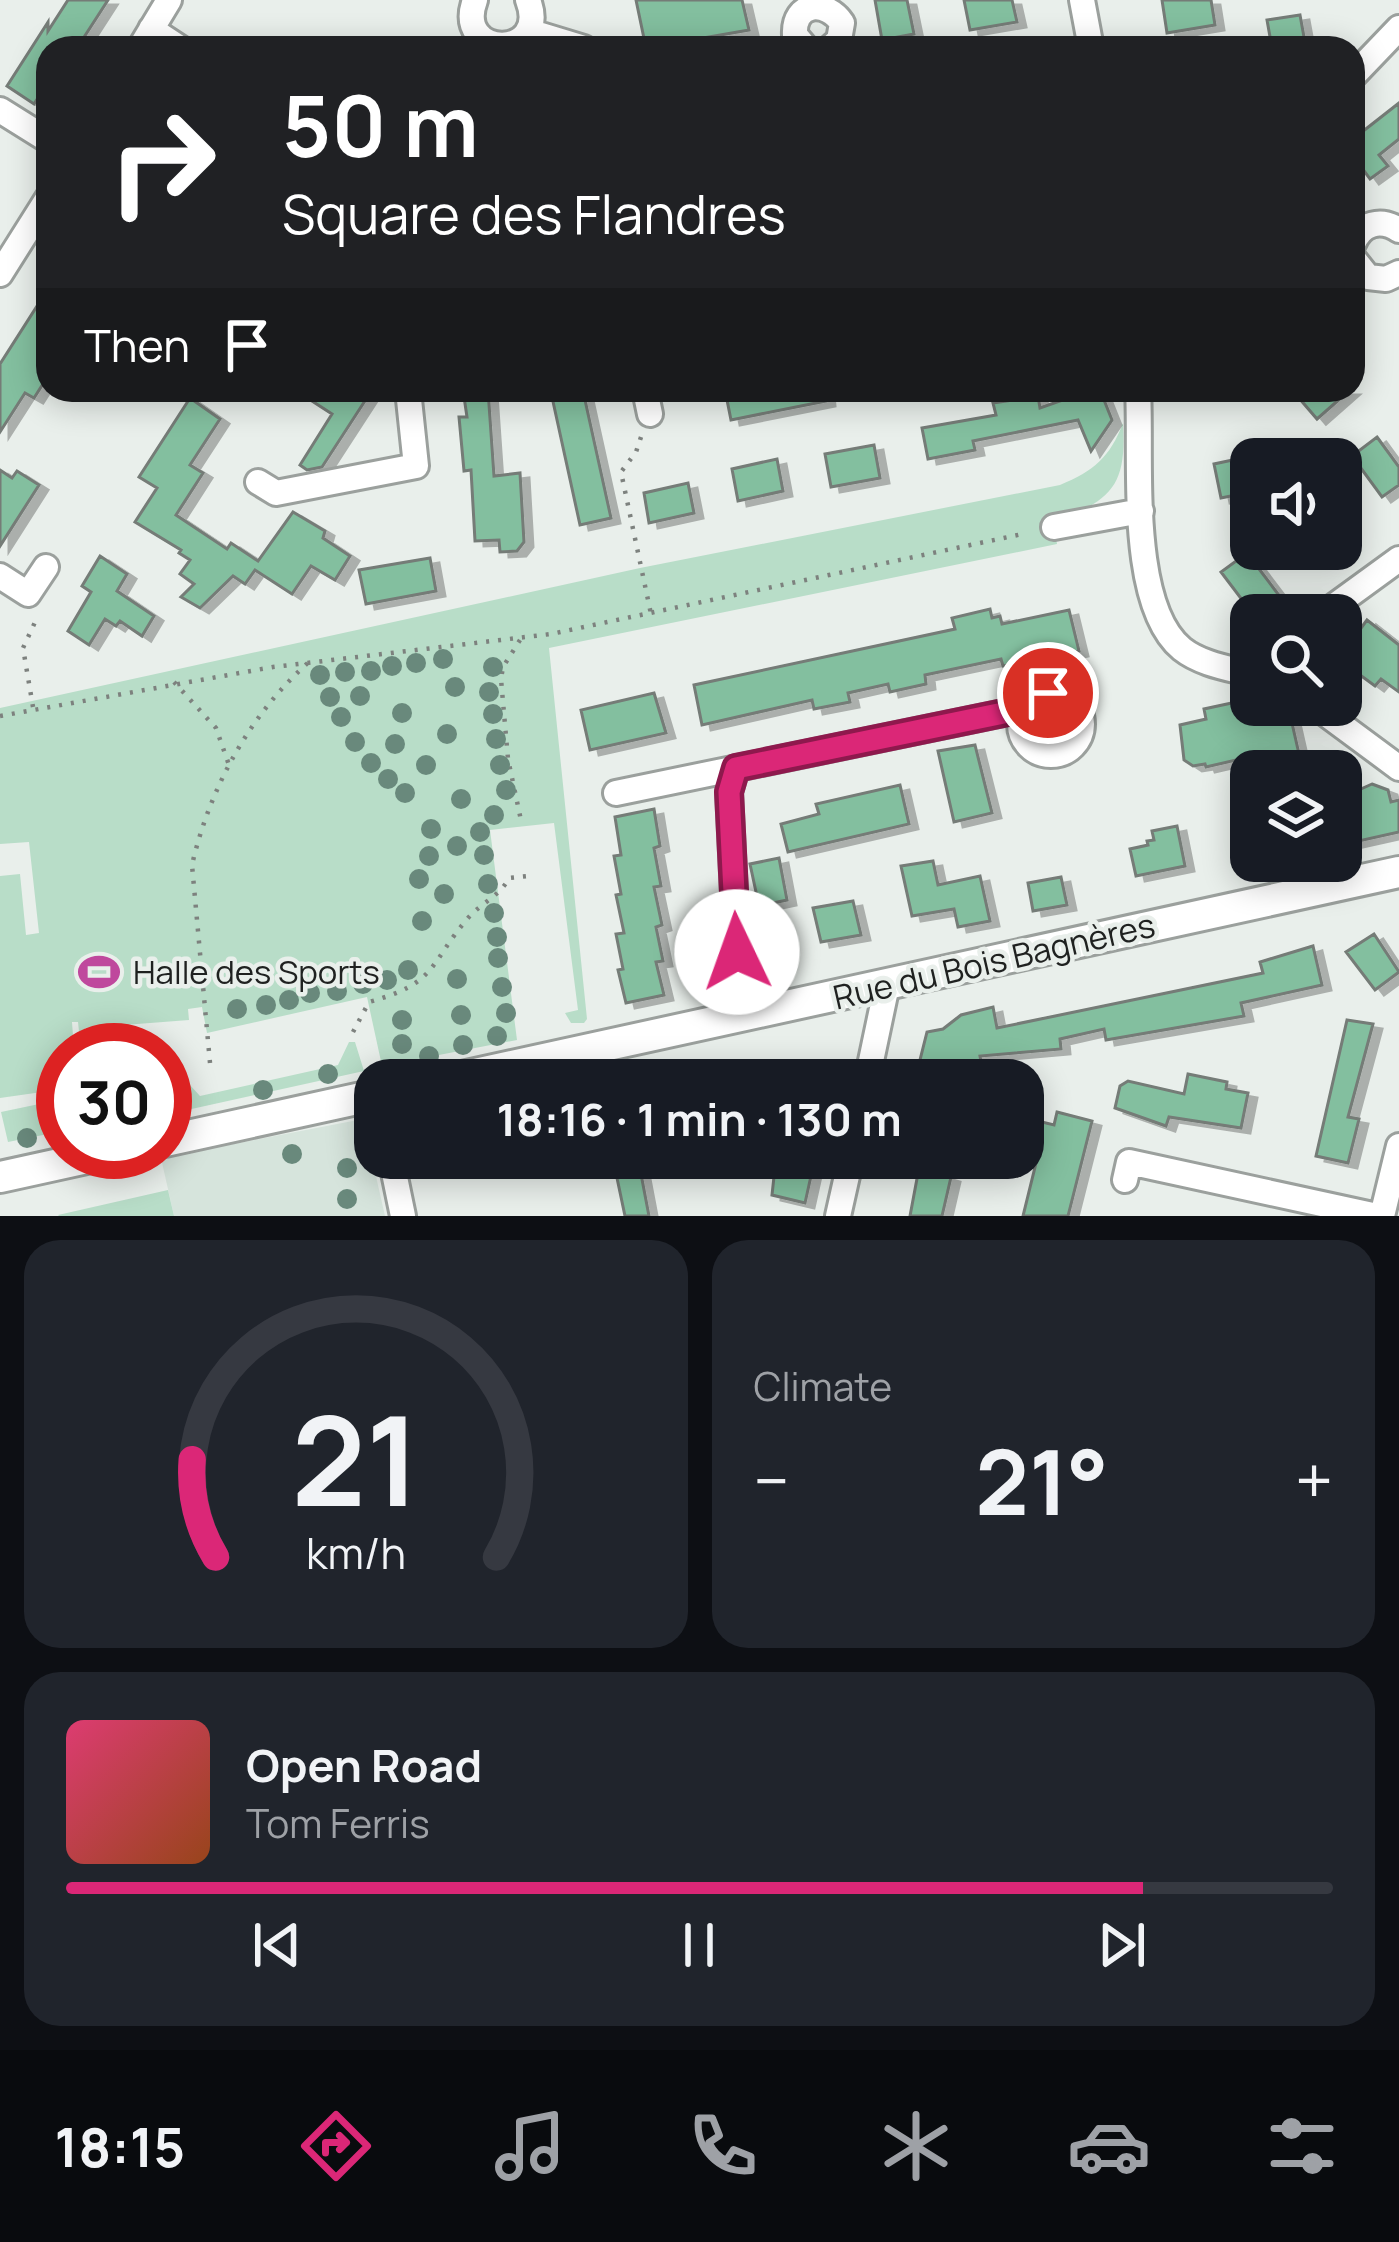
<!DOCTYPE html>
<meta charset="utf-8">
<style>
body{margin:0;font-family:Manrope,sans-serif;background:#20242c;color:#f1f3f6;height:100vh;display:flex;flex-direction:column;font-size:45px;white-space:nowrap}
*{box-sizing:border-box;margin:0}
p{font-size:39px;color:#9ea1a6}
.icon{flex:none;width:66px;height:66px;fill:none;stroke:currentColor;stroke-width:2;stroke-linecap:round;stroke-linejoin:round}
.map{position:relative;height:1216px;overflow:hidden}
.sheet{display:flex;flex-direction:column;gap:24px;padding:24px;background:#0d0f14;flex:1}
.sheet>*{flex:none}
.guide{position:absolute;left:36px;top:36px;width:1329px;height:366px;border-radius:36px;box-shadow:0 6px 30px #0003;background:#202124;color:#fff;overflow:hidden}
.tools{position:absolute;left:1230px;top:438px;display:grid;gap:24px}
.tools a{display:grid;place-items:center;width:132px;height:132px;border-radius:24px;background:#171b24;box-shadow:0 6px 30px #0003;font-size:60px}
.speed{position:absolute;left:36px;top:1023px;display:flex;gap:24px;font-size:60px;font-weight:700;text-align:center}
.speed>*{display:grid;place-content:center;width:156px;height:156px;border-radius:50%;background:#171b24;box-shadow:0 6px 30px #0003;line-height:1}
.speed .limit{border:18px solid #d22;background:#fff;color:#111}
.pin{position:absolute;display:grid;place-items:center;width:102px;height:102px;color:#fff;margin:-51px;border:6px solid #fff;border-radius:50%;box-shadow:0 3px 12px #0007}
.me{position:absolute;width:132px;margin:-66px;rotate:357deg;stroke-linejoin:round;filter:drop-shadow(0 0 9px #0008)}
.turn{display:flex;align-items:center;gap:42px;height:252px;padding:0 48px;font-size:54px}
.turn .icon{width:156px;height:156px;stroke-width:2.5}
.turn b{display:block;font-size:84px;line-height:102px}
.then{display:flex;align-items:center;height:114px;padding:0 48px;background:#0003;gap:24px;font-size:45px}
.big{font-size:90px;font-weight:700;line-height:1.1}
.sheet .tile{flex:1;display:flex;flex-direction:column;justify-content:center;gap:18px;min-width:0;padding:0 42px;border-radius:36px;background:#20242c}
.sheet .dial{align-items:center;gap:0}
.dial svg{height:312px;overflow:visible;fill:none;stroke:#363941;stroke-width:7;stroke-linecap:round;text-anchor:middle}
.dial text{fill:#f1f3f6;stroke:none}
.song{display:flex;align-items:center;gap:36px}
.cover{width:144px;height:144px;border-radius:18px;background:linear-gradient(135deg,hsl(340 70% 55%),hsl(20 70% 35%))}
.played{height:12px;border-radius:6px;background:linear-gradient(90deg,#db2777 85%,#363941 85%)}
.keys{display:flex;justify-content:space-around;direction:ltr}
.heat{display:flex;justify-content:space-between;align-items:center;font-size:66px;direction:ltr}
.sheet .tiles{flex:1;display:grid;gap:24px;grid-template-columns:1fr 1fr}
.tile:last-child{grid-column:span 2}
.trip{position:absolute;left:354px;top:1059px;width:690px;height:120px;border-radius:36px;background:#171b24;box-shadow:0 6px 30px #0003;font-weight:700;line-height:120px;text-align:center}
.tabs{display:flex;height:192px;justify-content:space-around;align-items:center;background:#090b0e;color:#9ea1a6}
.tabs .icon{width:84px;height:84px}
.tabs .current{color:#db2777}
.tabs b{font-size:54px;color:#f1f3f6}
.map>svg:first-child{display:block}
</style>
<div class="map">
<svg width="1399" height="1216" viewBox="0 0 1399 1216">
<defs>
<filter id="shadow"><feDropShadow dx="9" dy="5" stdDeviation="0" flood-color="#0004"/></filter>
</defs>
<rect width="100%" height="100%" fill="#e9efeb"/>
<path fill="#d6e4dc" d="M 363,1119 L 385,1216 L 174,1216 L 161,1158 Z"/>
<path fill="#b8ddc8" d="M 1123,423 C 1127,485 1112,502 1053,521 L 1057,544 L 549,648 L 587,1019 L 584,1023 L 571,1023 L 565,1013 L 578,1010 L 554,823 L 490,830 L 517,1040 L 382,1066 L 367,997 L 207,1033 L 202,1007 L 188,1009 L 189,1020 L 85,1028 L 87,1049 L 81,1050 L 78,1022 L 72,1022 L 74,1050 L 63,1050 L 63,1089 L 0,1098 L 0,876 L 20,874 L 26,935 L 39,933 L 29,842 L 0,844 L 0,708 L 640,568 L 1060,485 C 1094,471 1110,457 1123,423 Z
M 349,1042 L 355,1042 L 364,1071 L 187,1110 L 175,1092 L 183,1083 L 189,1084 L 200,1096 L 338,1065 Z
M 63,1099 L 63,1131 L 8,1142 L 1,1112 Z
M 168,1190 L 174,1216 L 59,1216 L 58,1215 Z"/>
<path fill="#83bf9f" stroke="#757b77" stroke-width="3" filter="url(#shadow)" d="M 68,0 L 108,0 L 77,48 L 48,48 L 48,82 L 34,104 L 7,86 L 48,22 L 48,31 Z
M 636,0 L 742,0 L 749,30 L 646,48 Z
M 875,0 L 907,0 L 914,34 L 882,40 Z
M 964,0 L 1012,0 L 1017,22 L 970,30 Z
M 1162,0 L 1211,0 L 1215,25 L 1167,33 Z
M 1300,15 L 1306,48 L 1272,48 L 1267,20 Z
M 1399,103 L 1399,139 L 1379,155 L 1388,166 L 1370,179 L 1353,156 L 1353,139 Z
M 48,289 L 48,376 L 34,398 L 25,393 L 0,432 L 0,364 Z
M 295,390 L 372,390 L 322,467 L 307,470 L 300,465 L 332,414 Z
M 463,390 L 488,390 L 494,476 L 520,473 L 524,542 L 517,551 L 500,552 L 499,540 L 475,541 L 471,470 L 464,471 L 459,417 L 467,417 Z
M 725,390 L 825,390 L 826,401 L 731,420 Z
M 1091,390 L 1100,390 L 1112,420 L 1091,451 L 1078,420 L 973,441 L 975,450 L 928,459 L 922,428 L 996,415 L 993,403 L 1038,396 L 1040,408 Z
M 1292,390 L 1350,390 L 1317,419 Z
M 583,391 L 611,518 L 580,525 L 552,397 Z
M 190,398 L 220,419 L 190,465 L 203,473 L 176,515 L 227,549 L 231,543 L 258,561 L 293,512 L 325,531 L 323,538 L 350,556 L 335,580 L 311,566 L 292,594 L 255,570 L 245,584 L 233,576 L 200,608 L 181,597 L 194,584 L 180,574 L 190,560 L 179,553 L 181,550 L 135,522 L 157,488 L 139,477 Z
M 1377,437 L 1399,467 L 1399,485 L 1382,497 L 1352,456 Z
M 874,445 L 880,478 L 831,487 L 825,454 Z
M 1251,456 L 1251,492 L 1221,498 L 1214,464 Z
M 777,459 L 783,491 L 738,501 L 732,469 Z
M 0,470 L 12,478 L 17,471 L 39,485 L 0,546 Z
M 688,483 L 694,513 L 649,523 L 644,493 Z
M 1247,553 L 1278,594 L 1252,613 L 1221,572 Z
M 100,556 L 127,574 L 117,591 L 154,616 L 142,636 L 120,621 L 116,626 L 105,619 L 89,645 L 68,631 L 91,592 L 82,586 Z
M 430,558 L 436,591 L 366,604 L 359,570 Z
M 990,609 L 992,618 L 1000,616 L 1002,624 L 1069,610 L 1079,651 L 1003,666 L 1001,659 L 925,675 L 926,684 L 890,692 L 888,684 L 848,693 L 850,702 L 814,709 L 812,700 L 702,725 L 694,685 L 955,629 L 952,618 Z
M 1367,620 L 1399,645 L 1399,692 L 1381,679 L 1375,686 L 1341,661 L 1341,655 Z
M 654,693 L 666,733 L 590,750 L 581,710 Z
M 1250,699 L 1254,717 L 1289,710 L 1299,754 L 1264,761 L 1262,754 L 1206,767 L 1205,764 L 1193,766 L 1184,760 L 1180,725 L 1206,719 L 1204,709 Z
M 975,745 L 992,813 L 954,822 L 938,751 Z
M 1372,784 L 1388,790 L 1391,802 L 1399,800 L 1399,832 L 1341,845 L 1341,798 Z
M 900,785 L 909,824 L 788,852 L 781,824 L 819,814 L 816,804 Z
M 654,809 L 660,846 L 654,848 L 661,886 L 654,887 L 662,925 L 656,927 L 663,961 L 656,962 L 664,995 L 626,1003 L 618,970 L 623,969 L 616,934 L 624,933 L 616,895 L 621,894 L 614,856 L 621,855 L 615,817 Z
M 1177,826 L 1185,866 L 1136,876 L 1130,849 L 1148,845 L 1147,841 L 1154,840 L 1152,831 Z
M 779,858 L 787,900 L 759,906 L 750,864 Z
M 933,861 L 938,885 L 980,876 L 990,921 L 958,927 L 954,909 L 912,916 L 901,866 Z
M 1061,877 L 1067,905 L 1033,911 L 1028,883 Z
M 853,901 L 861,935 L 821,942 L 813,908 Z
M 1374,934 L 1399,972 L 1375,990 L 1346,952 Z
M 1313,946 L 1322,985 L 1241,1003 L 1244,1016 L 1106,1040 L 1104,1029 L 1060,1039 L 1061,1049 L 980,1056 L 982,1067 L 955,1072 L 953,1077 L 918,1068 L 927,1032 L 943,1029 L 961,1015 L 993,1007 L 997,1028 L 1263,973 L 1260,962 Z
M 1347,1020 L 1373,1024 L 1348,1117 L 1359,1119 L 1348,1163 L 1316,1156 Z
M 1188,1074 L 1227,1082 L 1226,1089 L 1248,1093 L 1241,1128 L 1169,1117 L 1166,1126 L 1115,1108 L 1120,1086 L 1128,1081 L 1184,1094 Z
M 1057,1112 L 1092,1121 L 1068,1216 L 1023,1216 L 1036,1163 L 1025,1160 L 1034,1120 L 1054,1125 Z
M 776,1158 L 815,1158 L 805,1203 L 772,1195 Z
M 919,1168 L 951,1177 L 942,1216 L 910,1216 Z
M 641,1174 L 649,1216 L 625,1216 L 617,1178 Z"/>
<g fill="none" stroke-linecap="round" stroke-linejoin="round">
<g stroke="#9ba09d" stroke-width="30">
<path id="minor" d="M 475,0 C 453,59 551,60 528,0
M 1082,0 L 1091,48
M 151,29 L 180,48
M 528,31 L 584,48
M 140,48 L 169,0
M 806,48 L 795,35 C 793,1 827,0 842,23 L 839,40 L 830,48
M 1353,76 L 1399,28
M 0,110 L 48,140
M 1353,244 C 1361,223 1381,218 1399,230
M 1353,258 L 1368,277 L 1386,279 L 1399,273
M 0,274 L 48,198
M 645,390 L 650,414
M 1138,390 C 1142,456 1127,604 1182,649 C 1201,664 1228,668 1251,674
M 258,482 L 276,493 L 416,466 L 408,390
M 1054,527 L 1141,511
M 0,576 L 28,594 L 46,567
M 1322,615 L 1399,559
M1020 724a31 31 0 1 1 62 0a31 31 0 1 1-62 0Z
M 1314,705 L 1399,768
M 736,768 L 729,792 L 740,1017
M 616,793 L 1023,709
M 867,1080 L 887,985
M 391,1158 L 403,1216
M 1125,1180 L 1129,1162 L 1377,1216
M 838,1216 L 851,1158
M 1382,1216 L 1399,1146"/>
</g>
<g stroke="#9ba09d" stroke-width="36">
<path id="tertiary" d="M 448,1080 L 1399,872
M 165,1141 L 375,1095
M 0,1177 L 114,1152"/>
</g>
<path stroke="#7d817e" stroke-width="4.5" stroke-dasharray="3 9" stroke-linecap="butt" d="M 641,437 L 636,452 L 621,472 L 651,614
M 520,640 L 503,667 L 501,679 L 508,759 L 522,825
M 174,682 L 216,728 L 229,765
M 33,707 L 23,648 L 36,620
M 0,716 L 273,667 L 551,634 L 1027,533
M 353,1032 L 369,1002 C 438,983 428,965 468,918 C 481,903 500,896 509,878 L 529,876
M 210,1063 L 192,865 C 210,787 250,714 310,661"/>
<use href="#minor" stroke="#fff" stroke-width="24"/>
<use href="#tertiary" stroke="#fff" stroke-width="30"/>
</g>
<g fill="#69897c">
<circle cx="443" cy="659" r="10"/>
<circle cx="416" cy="663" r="10"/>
<circle cx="392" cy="666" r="10"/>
<circle cx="493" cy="667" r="10"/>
<circle cx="371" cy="671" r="10"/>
<circle cx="345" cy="672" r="10"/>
<circle cx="320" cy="675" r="10"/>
<circle cx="455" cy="687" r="10"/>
<circle cx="489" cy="692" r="10"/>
<circle cx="360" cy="696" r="10"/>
<circle cx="330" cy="697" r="10"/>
<circle cx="402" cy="713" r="10"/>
<circle cx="493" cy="714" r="10"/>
<circle cx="341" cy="717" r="10"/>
<circle cx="447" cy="734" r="10"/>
<circle cx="496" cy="739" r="10"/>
<circle cx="355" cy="742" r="10"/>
<circle cx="395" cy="744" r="10"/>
<circle cx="371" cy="763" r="10"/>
<circle cx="426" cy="765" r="10"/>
<circle cx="500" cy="765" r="10"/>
<circle cx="388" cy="779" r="10"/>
<circle cx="506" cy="790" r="10"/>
<circle cx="405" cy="793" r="10"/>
<circle cx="461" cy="799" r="10"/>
<circle cx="494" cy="815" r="10"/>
<circle cx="431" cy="829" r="10"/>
<circle cx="480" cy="832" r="10"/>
<circle cx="457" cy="846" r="10"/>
<circle cx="484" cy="855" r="10"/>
<circle cx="429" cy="856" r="10"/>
<circle cx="419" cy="879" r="10"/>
<circle cx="488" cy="884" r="10"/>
<circle cx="444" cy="894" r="10"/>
<circle cx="494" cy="913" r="10"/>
<circle cx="422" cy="921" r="10"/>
<circle cx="497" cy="937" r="10"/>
<circle cx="498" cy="958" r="10"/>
<circle cx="408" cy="970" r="10"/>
<circle cx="457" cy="979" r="10"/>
<circle cx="387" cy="980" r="10"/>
<circle cx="363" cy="984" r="10"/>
<circle cx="502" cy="987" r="10"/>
<circle cx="337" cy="991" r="10"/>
<circle cx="310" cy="993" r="10"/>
<circle cx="289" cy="1000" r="10"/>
<circle cx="266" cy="1005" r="10"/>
<circle cx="237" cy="1009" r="10"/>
<circle cx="506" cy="1013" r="10"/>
<circle cx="461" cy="1015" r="10"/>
<circle cx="402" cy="1020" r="10"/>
<circle cx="497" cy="1036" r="10"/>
<circle cx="402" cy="1044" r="10"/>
<circle cx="463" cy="1045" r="10"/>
<circle cx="429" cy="1056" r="10"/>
<circle cx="328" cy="1074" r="10"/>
<circle cx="263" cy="1090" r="10"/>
<circle cx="27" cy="1138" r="10"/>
<circle cx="292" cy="1154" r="10"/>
<circle cx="347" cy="1168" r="10"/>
<circle cx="347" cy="1199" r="10"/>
</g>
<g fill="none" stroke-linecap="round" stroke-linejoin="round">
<g stroke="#8e194d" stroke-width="30">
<path id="route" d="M 737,952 L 729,792 L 736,768 L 1023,709 L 1030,701 L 1048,693"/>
</g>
<use href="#route" stroke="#db2777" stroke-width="21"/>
</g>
<defs>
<g id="stadium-bare" transform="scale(3.24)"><path d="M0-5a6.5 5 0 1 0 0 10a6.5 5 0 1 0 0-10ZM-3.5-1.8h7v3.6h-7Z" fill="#bf489d" stroke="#e9efeb" stroke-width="2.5" paint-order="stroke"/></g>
</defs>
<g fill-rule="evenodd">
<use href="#stadium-bare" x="99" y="972"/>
</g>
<g text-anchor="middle" stroke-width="9" stroke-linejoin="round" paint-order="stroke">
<g font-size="33" fill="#1f2120" stroke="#e9efeb">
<text transform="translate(994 961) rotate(-13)" y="12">Rue du Bois Bagnères</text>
</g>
<g font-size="33" fill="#1f2120" stroke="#e9efeb" text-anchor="start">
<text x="133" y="984">Halle des Sports</text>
</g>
</g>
</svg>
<div class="tools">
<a><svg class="icon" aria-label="sound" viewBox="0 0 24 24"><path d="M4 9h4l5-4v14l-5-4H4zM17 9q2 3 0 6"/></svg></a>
<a><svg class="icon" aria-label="search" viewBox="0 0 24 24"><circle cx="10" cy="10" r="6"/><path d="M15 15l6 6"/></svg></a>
<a><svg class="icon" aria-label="layers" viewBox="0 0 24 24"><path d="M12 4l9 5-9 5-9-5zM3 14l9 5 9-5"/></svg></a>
</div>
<div class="speed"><div class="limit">30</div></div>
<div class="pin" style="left:1048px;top:693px;background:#d93025"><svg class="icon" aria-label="arrive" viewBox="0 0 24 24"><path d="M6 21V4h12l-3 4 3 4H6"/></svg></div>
<svg class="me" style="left:737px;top:952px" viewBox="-20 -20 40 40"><circle r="19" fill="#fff"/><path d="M0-13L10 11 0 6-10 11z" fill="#db2777"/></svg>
<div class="trip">18:16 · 1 min · 130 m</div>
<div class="guide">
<div class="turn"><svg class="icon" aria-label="right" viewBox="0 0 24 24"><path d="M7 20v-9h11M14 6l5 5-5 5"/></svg><div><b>50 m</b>Square des Flandres</div></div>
<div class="then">Then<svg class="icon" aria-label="arrive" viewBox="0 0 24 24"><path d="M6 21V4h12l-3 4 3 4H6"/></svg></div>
</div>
</div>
<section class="sheet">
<div class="tiles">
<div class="tile dial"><svg viewBox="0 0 100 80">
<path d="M14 69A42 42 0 1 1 86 69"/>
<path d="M14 69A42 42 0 0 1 8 44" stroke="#db2777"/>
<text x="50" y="56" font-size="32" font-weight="700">21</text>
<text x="50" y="72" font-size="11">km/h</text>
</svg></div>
<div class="tile"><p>Climate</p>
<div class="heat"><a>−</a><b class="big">21°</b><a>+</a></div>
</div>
<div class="tile">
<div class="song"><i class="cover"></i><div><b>Open Road</b><p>Tom Ferris</p></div></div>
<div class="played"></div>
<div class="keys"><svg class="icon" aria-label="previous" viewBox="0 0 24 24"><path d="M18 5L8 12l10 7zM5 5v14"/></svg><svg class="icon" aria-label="pause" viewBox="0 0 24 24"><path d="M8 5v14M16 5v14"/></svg><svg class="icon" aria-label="next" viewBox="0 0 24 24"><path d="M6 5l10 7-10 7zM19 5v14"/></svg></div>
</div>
</div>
</section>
<nav class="tabs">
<b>18:15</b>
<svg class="icon current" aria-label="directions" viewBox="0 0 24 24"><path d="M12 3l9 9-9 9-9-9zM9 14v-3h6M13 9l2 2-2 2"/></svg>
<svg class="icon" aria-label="music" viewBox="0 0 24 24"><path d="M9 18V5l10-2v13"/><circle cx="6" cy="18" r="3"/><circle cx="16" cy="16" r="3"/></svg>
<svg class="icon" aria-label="phone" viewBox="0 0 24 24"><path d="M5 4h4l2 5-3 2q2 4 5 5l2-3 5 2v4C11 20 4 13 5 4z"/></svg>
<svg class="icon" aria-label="climate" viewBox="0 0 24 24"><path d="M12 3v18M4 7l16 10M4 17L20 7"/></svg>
<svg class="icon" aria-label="car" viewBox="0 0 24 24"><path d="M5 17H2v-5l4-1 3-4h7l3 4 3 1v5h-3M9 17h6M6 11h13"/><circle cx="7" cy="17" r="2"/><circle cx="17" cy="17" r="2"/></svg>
<svg class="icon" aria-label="filters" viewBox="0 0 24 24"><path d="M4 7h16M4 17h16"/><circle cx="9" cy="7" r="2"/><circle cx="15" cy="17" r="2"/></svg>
</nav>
